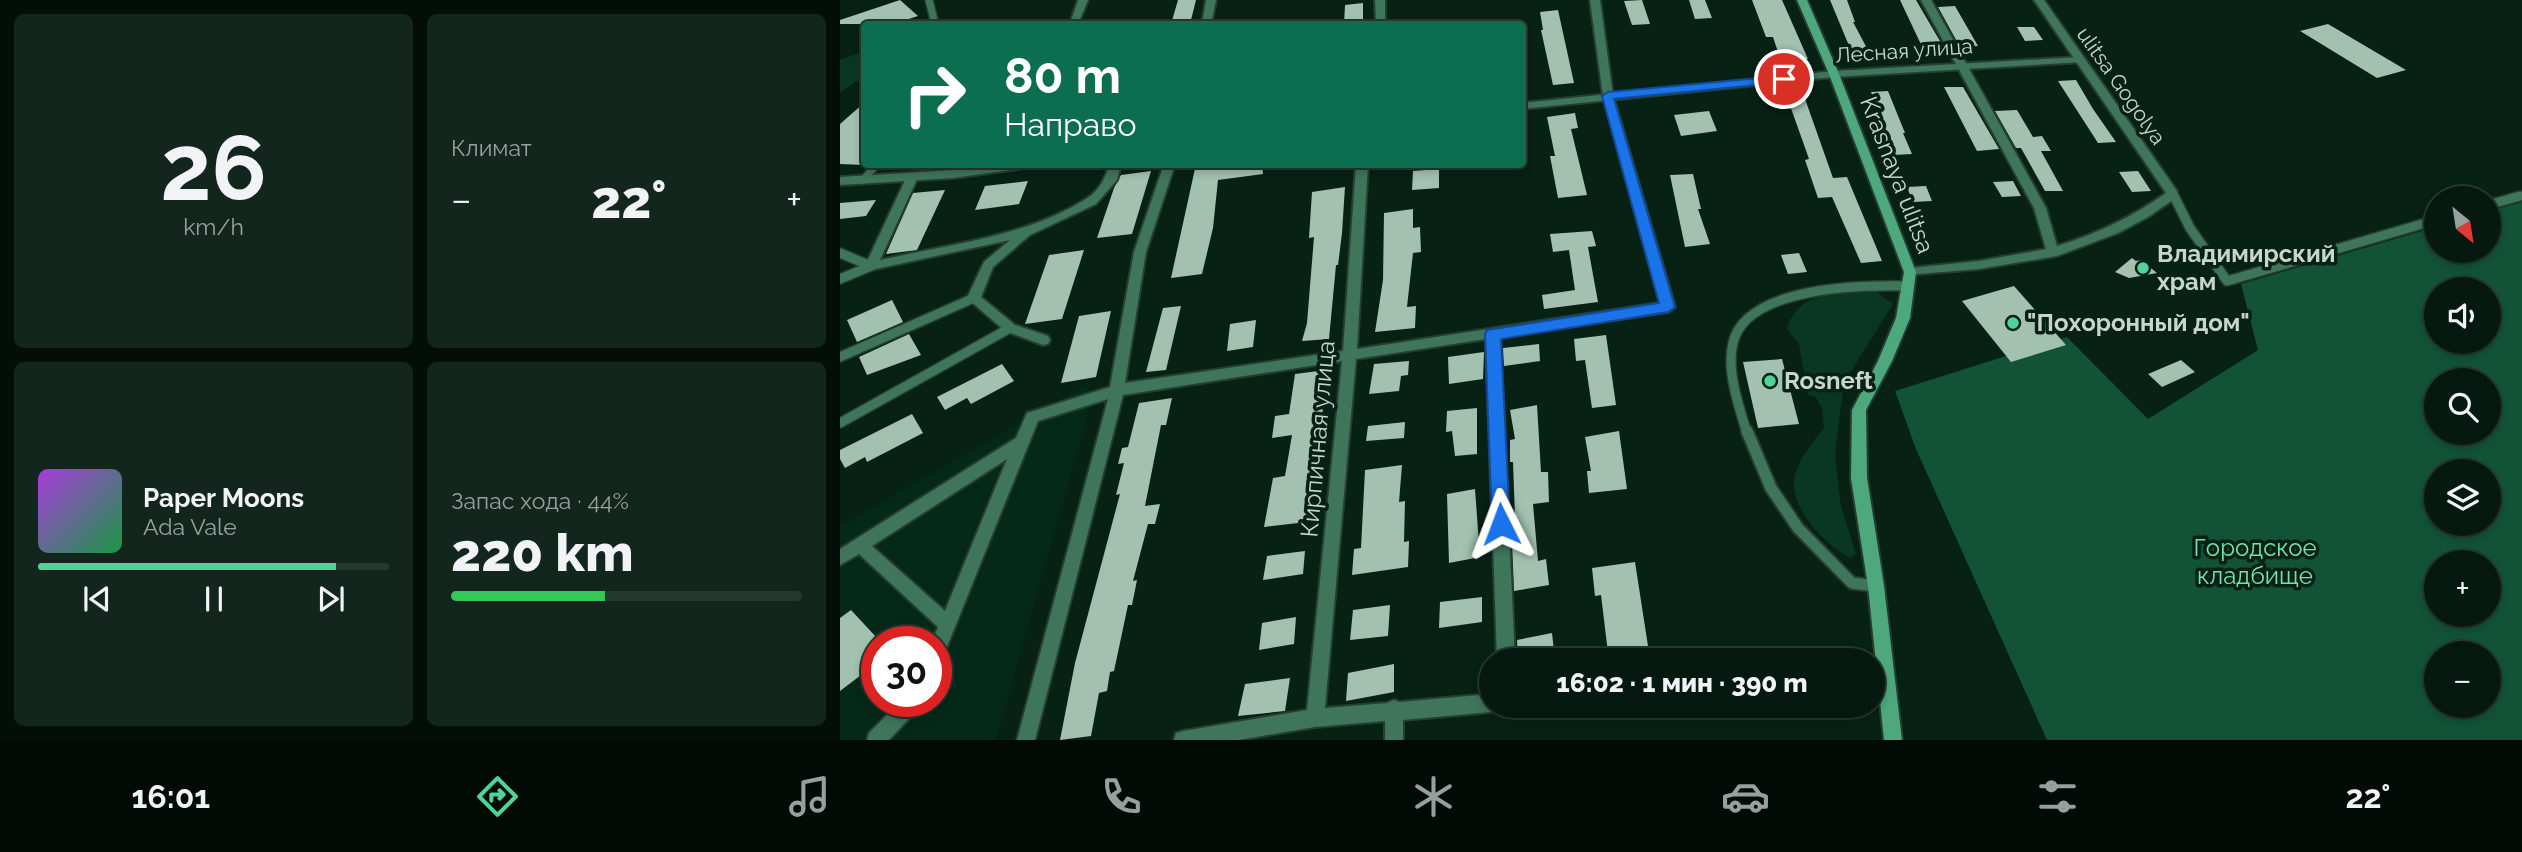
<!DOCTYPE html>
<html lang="ru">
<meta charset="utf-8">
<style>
body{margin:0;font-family:Raleway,sans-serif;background:#13261e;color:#f1f3f6;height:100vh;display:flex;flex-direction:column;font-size:26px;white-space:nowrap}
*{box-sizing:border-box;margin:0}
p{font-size:23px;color:#97a09f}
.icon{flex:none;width:38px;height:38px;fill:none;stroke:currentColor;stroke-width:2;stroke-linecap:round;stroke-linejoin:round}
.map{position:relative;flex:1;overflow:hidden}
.drawer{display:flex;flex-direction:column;gap:14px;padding:14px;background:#030e09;width:840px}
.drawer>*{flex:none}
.guide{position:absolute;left:21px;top:21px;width:665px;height:147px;border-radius:7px;box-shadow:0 4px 10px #0003,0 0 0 2px #263830;background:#0b6e4f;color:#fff;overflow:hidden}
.needle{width:46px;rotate:150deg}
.controls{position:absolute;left:1584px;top:186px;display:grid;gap:14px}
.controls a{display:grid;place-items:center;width:77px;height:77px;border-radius:50%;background:#051910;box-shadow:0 4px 10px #0003,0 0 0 2px #263830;font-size:35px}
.speed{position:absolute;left:21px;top:626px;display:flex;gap:14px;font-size:35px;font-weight:700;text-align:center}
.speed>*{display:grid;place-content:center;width:91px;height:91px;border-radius:50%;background:#051910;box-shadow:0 4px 10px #0003,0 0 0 2px #263830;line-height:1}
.speed .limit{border:10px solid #d22;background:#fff;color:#111}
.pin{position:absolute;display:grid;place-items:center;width:60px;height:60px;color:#fff;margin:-30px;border:4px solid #fff;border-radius:50%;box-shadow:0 2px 7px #0007}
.me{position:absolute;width:77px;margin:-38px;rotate:357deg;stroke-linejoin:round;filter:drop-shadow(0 0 5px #0008)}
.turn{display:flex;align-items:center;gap:24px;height:147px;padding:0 28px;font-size:32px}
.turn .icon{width:91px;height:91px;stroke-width:2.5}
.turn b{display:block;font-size:49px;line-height:60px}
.big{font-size:52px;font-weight:800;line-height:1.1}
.drawer .tile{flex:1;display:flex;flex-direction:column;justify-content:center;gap:10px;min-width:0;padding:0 24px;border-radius:10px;background:#13261e}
.drawer .dial{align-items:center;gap:0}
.dial b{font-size:91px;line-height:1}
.song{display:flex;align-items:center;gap:21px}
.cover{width:84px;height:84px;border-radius:10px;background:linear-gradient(135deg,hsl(280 70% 55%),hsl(140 70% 35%))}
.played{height:7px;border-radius:4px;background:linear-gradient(90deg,#4fd399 85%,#263830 85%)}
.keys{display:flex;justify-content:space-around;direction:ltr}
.heat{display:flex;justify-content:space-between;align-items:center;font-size:38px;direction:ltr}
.charge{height:10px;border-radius:5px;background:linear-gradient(90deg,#34c759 44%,#263830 0)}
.drawer .tiles{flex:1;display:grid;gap:14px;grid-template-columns:repeat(2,1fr)}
.trip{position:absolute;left:639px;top:648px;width:406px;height:70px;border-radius:35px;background:#051910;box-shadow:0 4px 10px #0003,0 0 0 2px #263830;font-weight:800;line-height:70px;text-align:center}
.tabs{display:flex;height:112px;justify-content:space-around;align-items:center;background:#020a06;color:#97a09f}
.tabs .icon{width:49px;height:49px}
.tabs .on{color:#4fd399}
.tabs b{font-size:32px;color:#f1f3f6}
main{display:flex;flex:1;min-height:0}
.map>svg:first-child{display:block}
</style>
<main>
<section class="drawer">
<div class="tiles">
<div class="tile dial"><b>26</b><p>km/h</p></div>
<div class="tile"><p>Климат</p>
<div class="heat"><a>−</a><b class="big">22°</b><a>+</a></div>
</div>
<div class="tile">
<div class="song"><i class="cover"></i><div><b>Paper Moons</b><p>Ada Vale</p></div></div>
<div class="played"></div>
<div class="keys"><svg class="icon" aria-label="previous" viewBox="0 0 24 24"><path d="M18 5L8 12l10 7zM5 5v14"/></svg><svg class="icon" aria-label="pause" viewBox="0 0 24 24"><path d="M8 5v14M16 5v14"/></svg><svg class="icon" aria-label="next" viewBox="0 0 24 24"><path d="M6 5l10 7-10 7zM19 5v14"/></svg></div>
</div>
<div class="tile"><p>Запас хода · 44%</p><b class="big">220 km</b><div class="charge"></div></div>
</div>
</section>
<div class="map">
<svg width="1682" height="740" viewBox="0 0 1682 740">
<rect width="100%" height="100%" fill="#072115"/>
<path fill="#042919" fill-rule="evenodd" d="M 250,383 L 249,410 L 156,740 L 0,740 L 0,526 ZM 37,642 L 96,642 L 96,702 L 37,702 Z"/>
<path fill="#0a3724" d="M 24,51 L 24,67 L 21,70 L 24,71 L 24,79 L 15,82 L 0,93 L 0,60 Z
M 1019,290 L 1035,291 L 1053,304 L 1005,381 L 999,419 L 995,456 L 1001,506 L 1016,554 L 1010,558 C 985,545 947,506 955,475 C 960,457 973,442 984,428 L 982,408 L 975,396 L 968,395 L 959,344 L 947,329 C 957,294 988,294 1019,290 Z"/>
<path fill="#125338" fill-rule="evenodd" d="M 1682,202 L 1682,740 L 1207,740 L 1076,449 L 1055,391 L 1227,337 L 1308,419 L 1418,350 L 1401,284 L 1596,227 L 1596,250 L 1648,250 L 1649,211 ZM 1596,289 L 1648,289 L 1648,341 L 1596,341 ZM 1596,380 L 1648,380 L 1648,432 L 1596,432 ZM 1596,471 L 1648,471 L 1648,523 L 1596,523 ZM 1596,562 L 1648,562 L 1648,614 L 1596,614 ZM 1596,653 L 1648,653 L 1648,705 L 1596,705 Z"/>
<path fill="#a2c1b0" d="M 60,0 L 78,16 L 53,24 L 0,24 L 0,20 Z
M 338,0 L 356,0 L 350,24 L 331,24 Z
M 802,0 L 810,24 L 792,25 L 784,1 Z
M 849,0 L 865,0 L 872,18 L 855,19 Z
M 912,0 L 942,0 L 968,59 L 941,61 L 933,37 L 926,37 Z
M 990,0 L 1007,0 L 1015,22 L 1013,22 L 1029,52 L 1012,53 Z
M 1060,0 L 1076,0 L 1104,48 L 1102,48 L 1104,54 L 1086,55 Z
M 523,3 L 523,23 L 504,24 L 505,5 Z
M 1115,6 L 1138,46 L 1120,47 L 1098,7 Z
M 718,10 L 734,83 L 713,85 L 701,30 L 703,30 L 700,12 Z
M 1488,24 L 1566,70 L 1537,78 L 1460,31 Z
M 1177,27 L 1194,27 L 1203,40 L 1185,41 Z
M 1236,80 L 1253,109 L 1276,142 L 1258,143 L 1218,81 Z
M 1104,87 L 1123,87 L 1159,149 L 1137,151 Z
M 1048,91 L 1065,133 L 1063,133 L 1072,154 L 1054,155 L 1031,92 Z
M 964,96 L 993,178 L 1007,177 L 1042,261 L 1021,263 L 992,197 L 978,198 L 965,160 L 969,159 L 947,97 Z
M 24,103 L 24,165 L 0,164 L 0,124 Z
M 1177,110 L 1193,137 L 1202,136 L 1211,151 L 1201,151 L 1223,191 L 1205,191 L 1181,148 L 1176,148 L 1155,111 Z
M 869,111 L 877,131 L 841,136 L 834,115 Z
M 735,113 L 738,128 L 731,129 L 747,195 L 718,198 L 710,156 L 715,156 L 707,117 Z
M 356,164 L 422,164 L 423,174 L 378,180 L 373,228 L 362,274 L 331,278 Z
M 599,169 L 599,188 L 572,190 L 573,171 Z
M 311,171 L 292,234 L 257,238 L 274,188 L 281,175 Z
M 1298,171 L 1311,191 L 1292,192 L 1279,172 Z
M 853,174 L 861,209 L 858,209 L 870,244 L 845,247 L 830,175 Z
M 188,181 L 179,204 L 135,210 L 145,186 Z
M 1173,181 L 1181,196 L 1162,197 L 1153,182 Z
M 1086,186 L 1092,201 L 1073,202 L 1067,187 Z
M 505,187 L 502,233 L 498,265 L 496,265 L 489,339 L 462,341 L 467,323 L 474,237 L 469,238 L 472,192 Z
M 105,190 L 77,250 L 46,254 L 73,193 Z
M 36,200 L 26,216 L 0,219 L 0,203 Z
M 573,209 L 573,228 L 580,227 L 581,252 L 573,253 L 567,307 L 576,306 L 575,328 L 535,332 L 543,280 L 544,213 Z
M 752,231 L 756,246 L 748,247 L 758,302 L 704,309 L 702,295 L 735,290 L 729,250 L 713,252 L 710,234 Z
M 244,250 L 222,319 L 185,324 L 209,255 Z
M 959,253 L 967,272 L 948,274 L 941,255 Z
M 1292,258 L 1296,261 L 1301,260 L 1317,273 L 1289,278 L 1275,272 Z
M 1174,286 L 1226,345 L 1171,362 L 1122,301 Z
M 52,300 L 63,322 L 17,342 L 7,320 Z
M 341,306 L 326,370 L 306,372 L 323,308 Z
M 271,311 L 256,377 L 221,383 L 239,316 Z
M 416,320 L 413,347 L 387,351 L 390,324 Z
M 69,334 L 81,355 L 27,375 L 19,357 Z
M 766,335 L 776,405 L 752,408 L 745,360 L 736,361 L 734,339 Z
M 699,344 L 700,361 L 664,366 L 663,348 Z
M 644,352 L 643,379 L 609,384 L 608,357 Z
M 942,359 L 959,424 L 918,428 L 903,362 Z
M 1341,360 L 1355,372 L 1322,387 L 1308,374 Z
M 569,361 L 568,375 L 561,376 L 559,391 L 529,394 L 534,364 Z
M 162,364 L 174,381 L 131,404 L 127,398 L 105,410 L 97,397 Z
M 486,370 L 481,431 L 467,522 L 424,527 L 433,478 L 445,476 L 452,435 L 432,438 L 435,416 L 449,414 L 455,374 Z
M 332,398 L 326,425 L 321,425 L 305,506 L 320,504 L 315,524 L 308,524 L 293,581 L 297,580 L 292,605 L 288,605 L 274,671 L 270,672 L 267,691 L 259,693 L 251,736 L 220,740 L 235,663 L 280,494 L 276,495 L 284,463 L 278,464 L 282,448 L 288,447 L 299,403 Z
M 697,405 L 701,472 L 708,472 L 709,502 L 693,504 L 698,561 L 706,559 L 709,585 L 674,591 L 671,518 L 675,517 L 673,462 L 670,462 L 670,440 L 675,439 L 670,410 Z
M 637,408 L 637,454 L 615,456 L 612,431 L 606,432 L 607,411 Z
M 72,414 L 83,433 L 27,462 L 25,457 L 5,468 L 0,459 L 0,450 Z
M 565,422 L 564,438 L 526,441 L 528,426 Z
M 779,431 L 787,489 L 749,493 L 747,471 L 751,471 L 745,437 Z
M 562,465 L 559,502 L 565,501 L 564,542 L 569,541 L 568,567 L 512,575 L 514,549 L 521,548 L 525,470 Z
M 635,489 L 640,557 L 609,563 L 607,494 Z
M 465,551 L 463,574 L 423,580 L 427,556 Z
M 795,562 L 808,646 L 768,653 L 761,595 L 755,596 L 752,568 Z
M 642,597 L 642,622 L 599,628 L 600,602 Z
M 550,605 L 548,636 L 510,640 L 513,610 Z
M 11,610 L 37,638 L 37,663 L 0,691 L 0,618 Z
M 456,617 L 454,644 L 419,650 L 422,623 Z
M 712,633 L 715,660 L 678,660 L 677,640 Z
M 554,664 L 554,692 L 506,701 L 508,673 Z
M 450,678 L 445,711 L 398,716 L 405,684 Z"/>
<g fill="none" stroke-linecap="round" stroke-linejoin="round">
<g stroke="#263e32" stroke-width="10">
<path id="service-far2" d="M 89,0 L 95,24
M 23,180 L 37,164"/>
</g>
<g stroke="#263e32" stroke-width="12">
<path id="service-far1" d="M 1333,194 L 1350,228 L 1387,281 L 1596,220
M 1648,205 L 1680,196
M 0,253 L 31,266
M 0,279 L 31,266
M 0,357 L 134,298
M 0,423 L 170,328
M 907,433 C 899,407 886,370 893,343 C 906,286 1023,285 1068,286"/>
</g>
<g stroke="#263e32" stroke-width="15">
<path id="service" d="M 907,431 L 931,488 L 958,528 L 1012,583 L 1036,586"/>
</g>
<g stroke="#263e32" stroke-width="4">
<path id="minor" d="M 238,0 L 248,0 L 238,24 L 230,24 Z
M 366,0 L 376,0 L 371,24 L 362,24 Z
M 535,0 L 545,0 L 545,24 L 536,24 Z
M 750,0 L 760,0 L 773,96 L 835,307 L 828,312 L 660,337 L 675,660 L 657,660 L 646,339 L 516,359 L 485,708 L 547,703 L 554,700 L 559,702 L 651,694 L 651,705 L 659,705 L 657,709 L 651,712 L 563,720 L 563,740 L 545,740 L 545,721 L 475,727 L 399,740 L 334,740 L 336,733 L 343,731 L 467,710 L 502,361 L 283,395 L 195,740 L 177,740 L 268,399 L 198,421 L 102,659 L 96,661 L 96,642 L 92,642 L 98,627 L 19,554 L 0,565 L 0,549 L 176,438 L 187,413 L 270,387 L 294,252 L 324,164 L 335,164 L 306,252 L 285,383 L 503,351 L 516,164 L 528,164 L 517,349 L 820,303 L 763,96 ZM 167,459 L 105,611 L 32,546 Z
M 1081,0 L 1091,0 L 1206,208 L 1217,246 C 1257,234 1292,217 1326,193 L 1194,0 L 1204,0 L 1337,191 L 1337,197 L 1308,217 L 1278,233 L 1217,256 L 1139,269 L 1066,275 L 1064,272 L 1070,268 L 1139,261 L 1206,249 L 1194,208 Z
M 269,164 L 281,164 L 277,180 L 256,204 L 190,235 L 153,267 L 141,297 L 175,325 L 208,336 L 210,340 L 208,344 L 203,345 L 165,331 L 127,298 L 144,262 L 170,240 L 31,270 L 25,266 L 68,174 L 72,173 L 78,177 L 40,260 C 107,245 188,236 246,199 C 259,191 266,178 269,164 Z
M 858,649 L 864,652 L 866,660 L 841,660 L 844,654 Z
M 60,702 L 82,702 L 79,708 L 49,740 L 27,740 L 29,733 Z"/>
</g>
<g stroke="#263e32" stroke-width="4">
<path id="tertiary" d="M 1239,57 L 1243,58 L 1243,62 L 994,77 L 682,109 L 682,103 L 994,71 Z
M 161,164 L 197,164 L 192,167 L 113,178 L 0,185 L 0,177 L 113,170 Z"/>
</g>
<g stroke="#263e32" stroke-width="4">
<path id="secondary" d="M 957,0 L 967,0 L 999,74 L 1076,272 L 1070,318 L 1052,361 L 1026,410 L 1027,478 L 1044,586 L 1062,740 L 1044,740 L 1028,586 L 1011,478 L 1012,410 L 1038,361 L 1056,318 L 1064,272 L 989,74 Z"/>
</g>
<use href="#service-far2" stroke="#3f755a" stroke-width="7"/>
<use href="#service-far1" stroke="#3f755a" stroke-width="9"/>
<use href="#service" stroke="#3f755a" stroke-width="11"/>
<use href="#minor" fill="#3f755a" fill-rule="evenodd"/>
<use href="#tertiary" fill="#3f755a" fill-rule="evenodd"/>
<use href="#secondary" fill="#4ea87e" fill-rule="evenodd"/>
</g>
<path fill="#1a73e8" stroke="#114b97" stroke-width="2" d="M 944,76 L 948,77 L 948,82 L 774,99 L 835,307 L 828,312 L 661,339 L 670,524 L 667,530 L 661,532 L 654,530 L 652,524 L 645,334 L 647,330 L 819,303 L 762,96 L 768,92 Z"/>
<g fill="#4fd399" stroke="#072115" stroke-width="2.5">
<circle cx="1303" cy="268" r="7"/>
<circle cx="1173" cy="323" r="7"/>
<circle cx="930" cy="381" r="7"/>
</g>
<g text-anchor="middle" stroke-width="7" stroke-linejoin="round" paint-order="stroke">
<g font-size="21" fill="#c6d6cd" stroke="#072115">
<text transform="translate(1064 51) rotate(-4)" y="7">Лесная улица</text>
<text transform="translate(1281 86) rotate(55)" y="7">ulitsa Gogolya</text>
</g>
<g font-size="24" fill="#c6d6cd" stroke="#072115">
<text transform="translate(1057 175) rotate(69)" y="8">Krasnaya ulitsa</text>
<text transform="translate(478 439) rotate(-85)" y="8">Кирпичная улица</text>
</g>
<g font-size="24" font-weight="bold" fill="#c6d6cd" stroke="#072115" text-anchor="start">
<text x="1317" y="262">Владимирский<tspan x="1317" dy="28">храм</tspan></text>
<text x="1187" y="331">"Похоронный дом"</text>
<text x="944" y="389">Rosneft</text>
</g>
<g font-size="24" fill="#73e2ad" stroke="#072115">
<text x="1415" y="556">Городское<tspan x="1415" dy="28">кладбище</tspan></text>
</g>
</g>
</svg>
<div class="controls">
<a><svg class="needle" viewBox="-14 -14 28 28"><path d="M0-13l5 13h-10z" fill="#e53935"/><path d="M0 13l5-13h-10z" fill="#97a09f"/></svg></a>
<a><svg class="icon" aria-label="sound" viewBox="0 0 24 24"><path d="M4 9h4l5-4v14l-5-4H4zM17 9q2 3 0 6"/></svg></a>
<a><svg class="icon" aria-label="search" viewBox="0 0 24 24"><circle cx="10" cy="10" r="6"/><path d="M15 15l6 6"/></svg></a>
<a><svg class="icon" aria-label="layers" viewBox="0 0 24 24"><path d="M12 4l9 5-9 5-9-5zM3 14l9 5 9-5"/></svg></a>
<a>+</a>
<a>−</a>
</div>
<div class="speed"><div class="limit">30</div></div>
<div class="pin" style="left:944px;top:79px;background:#d93025"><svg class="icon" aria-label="arrive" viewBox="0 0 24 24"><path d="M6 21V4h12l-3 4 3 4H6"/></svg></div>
<svg class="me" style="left:661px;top:524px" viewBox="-20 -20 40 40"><path d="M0-17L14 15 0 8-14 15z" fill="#1a73e8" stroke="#fff" stroke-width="4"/></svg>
<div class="trip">16:02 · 1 мин · 390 m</div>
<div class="guide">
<div class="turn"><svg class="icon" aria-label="right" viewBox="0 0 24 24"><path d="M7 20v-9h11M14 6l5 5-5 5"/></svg><div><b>80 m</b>Направо</div></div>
</div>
</div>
</main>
<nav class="tabs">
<b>16:01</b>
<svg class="icon on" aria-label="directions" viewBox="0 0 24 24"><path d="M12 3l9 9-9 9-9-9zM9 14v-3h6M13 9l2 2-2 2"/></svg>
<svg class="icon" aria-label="music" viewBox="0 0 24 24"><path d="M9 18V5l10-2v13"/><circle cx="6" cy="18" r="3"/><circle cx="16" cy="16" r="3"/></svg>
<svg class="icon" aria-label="phone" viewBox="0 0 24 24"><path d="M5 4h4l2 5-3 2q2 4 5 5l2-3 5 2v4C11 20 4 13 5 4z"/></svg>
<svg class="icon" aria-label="climate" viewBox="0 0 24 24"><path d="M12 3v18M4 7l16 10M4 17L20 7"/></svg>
<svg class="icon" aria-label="car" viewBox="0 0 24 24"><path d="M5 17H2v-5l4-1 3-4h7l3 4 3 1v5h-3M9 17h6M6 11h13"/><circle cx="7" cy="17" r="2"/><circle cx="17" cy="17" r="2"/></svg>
<svg class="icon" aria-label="filters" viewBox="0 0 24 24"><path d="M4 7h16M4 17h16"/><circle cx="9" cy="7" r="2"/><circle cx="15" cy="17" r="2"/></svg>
<b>22°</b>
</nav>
